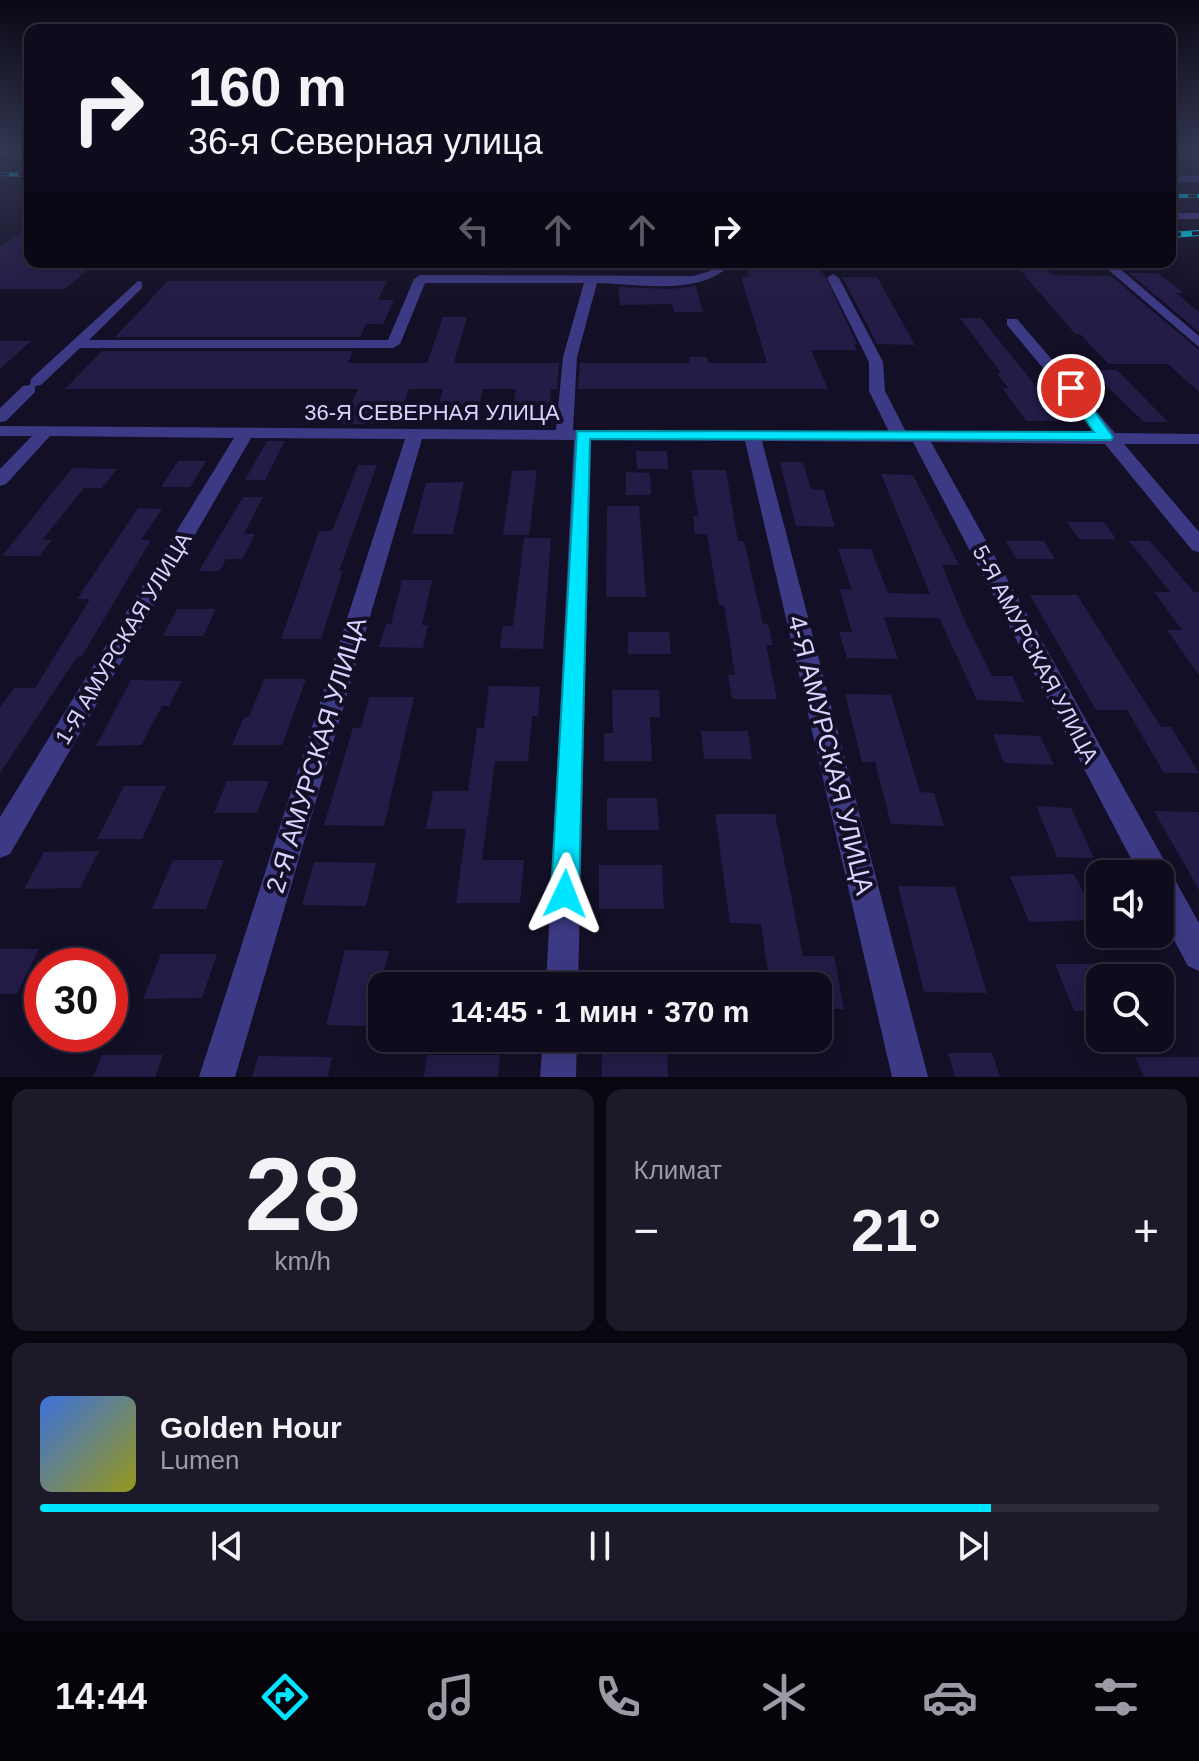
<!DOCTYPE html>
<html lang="ru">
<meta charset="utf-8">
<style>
body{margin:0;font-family:Arial,sans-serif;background:#1c1929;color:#f1f3f6;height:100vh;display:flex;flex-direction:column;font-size:30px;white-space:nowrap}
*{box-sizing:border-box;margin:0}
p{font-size:26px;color:#9b9ba3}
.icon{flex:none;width:44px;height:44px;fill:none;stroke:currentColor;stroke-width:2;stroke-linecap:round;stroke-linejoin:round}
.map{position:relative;height:1077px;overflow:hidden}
.details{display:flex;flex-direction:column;gap:12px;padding:12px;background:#08060f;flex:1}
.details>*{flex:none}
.hud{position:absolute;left:24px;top:24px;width:1152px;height:244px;border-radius:16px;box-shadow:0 4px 20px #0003,0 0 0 2px #2e2b3b;background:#0e0b1c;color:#f1f3f6;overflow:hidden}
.buttons{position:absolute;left:1086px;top:860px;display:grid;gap:16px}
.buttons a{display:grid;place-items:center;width:88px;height:88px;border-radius:16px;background:#0e0b1c;box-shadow:0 4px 20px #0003,0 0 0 2px #2e2b3b;font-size:40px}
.speed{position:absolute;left:24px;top:948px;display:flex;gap:16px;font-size:40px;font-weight:700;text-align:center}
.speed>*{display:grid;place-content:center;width:104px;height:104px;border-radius:50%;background:#0e0b1c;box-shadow:0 4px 20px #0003,0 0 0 2px #2e2b3b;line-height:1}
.speed .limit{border:12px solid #d22;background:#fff;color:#111}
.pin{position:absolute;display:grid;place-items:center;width:68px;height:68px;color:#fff;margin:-34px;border:4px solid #fff;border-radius:50%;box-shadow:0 2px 8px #0007}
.me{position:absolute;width:88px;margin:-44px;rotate:2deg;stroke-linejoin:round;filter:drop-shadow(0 0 6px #0008)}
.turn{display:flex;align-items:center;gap:28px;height:168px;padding:0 32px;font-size:36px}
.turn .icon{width:104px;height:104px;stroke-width:2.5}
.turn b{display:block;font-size:56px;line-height:68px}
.lanes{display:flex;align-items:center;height:76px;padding:0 32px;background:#0003;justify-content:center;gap:40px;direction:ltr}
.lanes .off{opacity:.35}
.big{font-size:60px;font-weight:600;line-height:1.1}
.details .card{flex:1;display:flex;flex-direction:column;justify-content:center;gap:12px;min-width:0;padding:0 28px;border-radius:16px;background:#1c1929}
.details .dial{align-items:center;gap:0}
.dial b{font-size:104px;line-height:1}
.song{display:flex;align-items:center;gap:24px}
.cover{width:96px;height:96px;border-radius:12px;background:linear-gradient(135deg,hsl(220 70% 55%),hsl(60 70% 35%))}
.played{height:8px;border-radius:4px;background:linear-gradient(90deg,#00e5ff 85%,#2e2b3b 85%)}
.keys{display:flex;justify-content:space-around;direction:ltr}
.heat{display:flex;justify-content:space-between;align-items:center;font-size:44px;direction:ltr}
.details .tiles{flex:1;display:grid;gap:12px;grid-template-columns:1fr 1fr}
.card:last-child{grid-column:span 2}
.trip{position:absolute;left:368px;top:972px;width:464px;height:80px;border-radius:16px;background:#0e0b1c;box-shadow:0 4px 20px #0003,0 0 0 2px #2e2b3b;font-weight:600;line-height:80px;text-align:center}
.tabs{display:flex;height:128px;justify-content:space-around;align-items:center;background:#06040b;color:#9b9ba3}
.tabs .icon{width:56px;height:56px}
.tabs .on{color:#00e5ff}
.tabs b{font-size:36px;color:#f1f3f6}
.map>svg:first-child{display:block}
</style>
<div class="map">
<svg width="1199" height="1077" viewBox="0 0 1199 1077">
<rect width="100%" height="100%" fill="#130f26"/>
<path fill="#241b47" d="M 30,227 L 30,262 L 97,262 L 65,289 L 0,289 L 0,247 Z
M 746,262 L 814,262 L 825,276 L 857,344 L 854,344 L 857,350 L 811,350 L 828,389 L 578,389 L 580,363 L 690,363 L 689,357 L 707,357 L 708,363 L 767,363 L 741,277 L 749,277 Z
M 1016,265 L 1043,265 L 1053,275 L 1111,276 L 1199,350 L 1199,392 L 1168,364 L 1109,364 L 1080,334 L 1075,334 Z
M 1129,273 L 1157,273 L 1184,293 L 1176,293 L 1199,312 L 1199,332 Z
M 842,277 L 877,277 L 915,345 L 877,344 Z
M 168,281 L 387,281 L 378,300 L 394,300 L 383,324 L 366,324 L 360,337 L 115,337 Z
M 696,286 L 703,312 L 674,312 L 672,304 L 620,305 L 618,287 L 670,289 Z
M 443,317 L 467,317 L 454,363 L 559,363 L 557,389 L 551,389 L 550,407 L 513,407 L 516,389 L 483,389 L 479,407 L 438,407 L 443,389 L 409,389 L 396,424 L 342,424 L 358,389 L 65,389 L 102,351 L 353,351 L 348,363 L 427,363 Z
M 960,318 L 981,318 L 1064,421 L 1026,421 L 1002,388 L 1008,388 L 997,373 L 1001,373 Z
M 0,341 L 31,341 L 0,369 Z
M 1090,370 L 1117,370 L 1168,422 L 1144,422 Z
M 267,441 L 285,441 L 265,480 L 245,480 Z
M 636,451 L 667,451 L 668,469 L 637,469 Z
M 178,461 L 206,461 L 190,487 L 161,487 Z
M 780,462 L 803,462 L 811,489 L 824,490 L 835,527 L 796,526 Z
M 358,465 L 377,465 L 339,571 L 343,571 L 321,639 L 281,639 L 319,531 L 332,531 Z
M 72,468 L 117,469 L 102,488 L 84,488 L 42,540 L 52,540 L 39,556 L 2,556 Z
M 537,470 L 529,535 L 503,535 L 512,471 Z
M 691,470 L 726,470 L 738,541 L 744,541 L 763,624 L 768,624 L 773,645 L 766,645 L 777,699 L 732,699 L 728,675 L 735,675 L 724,605 L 719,605 L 707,534 L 695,534 L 693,516 L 698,516 Z
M 626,472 L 650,473 L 651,495 L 626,495 Z
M 881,474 L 913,475 L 959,565 L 942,565 L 964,619 L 992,676 L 1012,676 L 1024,702 L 977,700 L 939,618 L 884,617 L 898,659 L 847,658 L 839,632 L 852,632 L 840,589 L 852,590 L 838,549 L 871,549 L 888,593 L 930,594 Z
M 464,482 L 453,534 L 412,534 L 426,483 Z
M 243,497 L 263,497 L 244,534 L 255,534 L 242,559 L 226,559 L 220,571 L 199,571 Z
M 607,506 L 639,506 L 646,597 L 606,597 Z
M 138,508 L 162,509 L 141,540 L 151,540 L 82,656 L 77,657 L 0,773 L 0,707 L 14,688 L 35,688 L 90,599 L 77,599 Z
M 1067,522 L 1104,522 L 1116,539 L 1079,539 Z
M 524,538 L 551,538 L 543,649 L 500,648 L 503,626 L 513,626 Z
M 1006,541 L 1044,541 L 1055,559 L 1016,559 Z
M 1129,541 L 1150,541 L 1194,592 L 1199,592 L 1199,675 L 1167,630 L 1182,630 L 1154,592 L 1170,592 Z
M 402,580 L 432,580 L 422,625 L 428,625 L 423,648 L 379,647 L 386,624 L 391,624 Z
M 1030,595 L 1077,595 L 1161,727 L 1171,727 L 1199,773 L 1164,773 L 1127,710 L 1096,710 Z
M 177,609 L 216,609 L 203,636 L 163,636 Z
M 628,632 L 669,632 L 671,654 L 628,654 Z
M 264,679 L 306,679 L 282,745 L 232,745 L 244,717 L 249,717 Z
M 131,680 L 182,681 L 169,706 L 162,706 L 141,745 L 96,746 Z
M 489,686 L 540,687 L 538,716 L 532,716 L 528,761 L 495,761 L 482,860 L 524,860 L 520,903 L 456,903 L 466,829 L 426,829 L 433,791 L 468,791 L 477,728 L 484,728 Z
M 612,690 L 659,690 L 660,717 L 650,717 L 652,761 L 604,761 L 604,733 L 613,733 Z
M 845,694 L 891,695 L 920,792 L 934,793 L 944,826 L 891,824 L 875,762 L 862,762 Z
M 369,697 L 414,697 L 384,826 L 324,825 L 353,728 L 361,728 Z
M 701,731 L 748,731 L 752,759 L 704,759 Z
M 993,734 L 1040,736 L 1054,765 L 1004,763 Z
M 227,781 L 269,781 L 257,813 L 214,813 Z
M 124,786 L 166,786 L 142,839 L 97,839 Z
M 607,798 L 657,798 L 659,830 L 607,830 Z
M 1036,806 L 1071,808 L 1094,858 L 1057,857 Z
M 1154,811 L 1199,812 L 1199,890 Z
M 715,814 L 775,814 L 803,956 L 834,956 L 844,1009 L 818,1009 L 818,986 L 770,986 L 761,924 L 730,923 Z
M 99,851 L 80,888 L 24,889 L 44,852 Z
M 173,860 L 224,860 L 206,909 L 152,909 Z
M 314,862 L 376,863 L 366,906 L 302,905 Z
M 599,865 L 662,865 L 664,909 L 599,909 Z
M 1074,874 L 1097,920 L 1029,922 L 1010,876 Z
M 898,886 L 955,887 L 987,993 L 924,992 Z
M 0,949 L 39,949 L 17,994 L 0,994 Z
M 345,950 L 389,951 L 372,1026 L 326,1025 Z
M 161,954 L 217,954 L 202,998 L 143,999 Z
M 1055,964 L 1100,964 L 1100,1011 L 1074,1011 Z
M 602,1052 L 667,1053 L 668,1077 L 602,1077 Z
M 948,1053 L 992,1053 L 1000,1077 L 955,1077 Z
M 102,1055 L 163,1055 L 155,1077 L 93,1077 Z
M 427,1055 L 500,1055 L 498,1077 L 424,1077 Z
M 258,1056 L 332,1057 L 328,1077 L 252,1077 Z
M 1135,1057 L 1199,1057 L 1199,1077 L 1144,1077 Z"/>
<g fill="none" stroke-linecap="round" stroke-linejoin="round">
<path fill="#3d3a85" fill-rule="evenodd" d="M 0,152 L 30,152 L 30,157 L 0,156 Z
M 1170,176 L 1199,176 L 1199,182 L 1170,182 Z
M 1170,213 L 1199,213 L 1199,219 L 1170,219 Z
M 720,262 L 733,262 C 703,297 639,284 597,283 L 577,357 L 573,430 L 889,432 L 869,391 L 869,362 L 827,278 L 833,274 L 839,278 L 883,362 L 885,391 L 906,432 L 1097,433 L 1007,325 L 1007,319 L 1017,319 L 1115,433 L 1199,434 L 1199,444 L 1124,444 L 1199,532 L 1199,552 L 1192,550 L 1105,444 L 931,442 L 1199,923 L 1199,971 L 1188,966 L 1160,914 L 1160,874 L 1139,874 L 913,442 L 762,441 L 928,1077 L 892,1077 L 745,441 L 591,440 L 578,986 L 546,986 L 574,440 L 422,439 L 235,1077 L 199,1077 L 405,439 L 251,438 L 10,854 L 0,858 L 0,817 L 234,438 L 50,436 L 6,484 L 0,486 L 0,469 L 32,436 L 0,436 L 0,426 L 556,430 L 563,357 L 584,283 L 425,283 L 400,344 L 393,348 L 80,348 L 41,385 L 35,386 L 35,392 L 6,421 L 0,422 L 0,408 L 23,386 L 30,385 L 31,379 L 138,281 L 142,282 L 142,288 L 89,340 L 388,340 L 414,279 L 420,275 L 693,276 L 710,271 Z
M 1099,262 L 1112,262 L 1199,336 L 1199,347 Z
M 543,1038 L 577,1038 L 576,1077 L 540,1077 Z"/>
<g stroke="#00e5ff" stroke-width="4">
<path id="rail-far1" d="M 0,174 L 30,175
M 1170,196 L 1199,196"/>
</g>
<g stroke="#00e5ff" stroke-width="6">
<path id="rail" d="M 1170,235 L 1199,233"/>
</g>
<use href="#rail-far1" stroke="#130f26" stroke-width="3" stroke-dasharray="9" stroke-linecap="butt"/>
<use href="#rail" stroke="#130f26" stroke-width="4" stroke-dasharray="11" stroke-linecap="butt"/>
</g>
<linearGradient id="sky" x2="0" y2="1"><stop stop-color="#0a0815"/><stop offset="0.5" stop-color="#333752"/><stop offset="1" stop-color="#333752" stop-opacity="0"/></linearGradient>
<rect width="1199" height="303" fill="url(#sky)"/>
<path fill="#00e5ff" stroke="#0095a6" stroke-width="2" d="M 1066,385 L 1076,385 L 1113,437 L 1111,440 L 590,439 L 579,894 L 575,904 L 565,908 L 555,904 L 551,894 L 577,431 L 1094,432 L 1063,388 Z"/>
<g text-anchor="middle" stroke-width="8" stroke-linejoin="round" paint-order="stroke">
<g font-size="22" fill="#d9d4ff" stroke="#130f26">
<text x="432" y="420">36-Я СЕВЕРНАЯ УЛИЦА</text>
<text transform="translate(123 638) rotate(-59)" y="8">1-Я АМУРСКАЯ УЛИЦА</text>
<text transform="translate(1036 654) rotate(62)" y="8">5-Я АМУРСКАЯ УЛИЦА</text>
</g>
<g font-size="26" fill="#d9d4ff" stroke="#130f26">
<text transform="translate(316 755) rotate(-73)" y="9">2-Я АМУРСКАЯ УЛИЦА</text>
<text transform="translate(831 755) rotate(76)" y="9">4-Я АМУРСКАЯ УЛИЦА</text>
</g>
</g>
</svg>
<div class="buttons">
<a><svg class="icon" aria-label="sound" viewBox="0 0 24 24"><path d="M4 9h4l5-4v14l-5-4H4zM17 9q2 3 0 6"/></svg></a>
<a><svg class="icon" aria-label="search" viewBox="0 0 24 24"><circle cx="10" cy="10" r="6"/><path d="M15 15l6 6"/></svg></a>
</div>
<div class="speed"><div class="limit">30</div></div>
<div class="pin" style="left:1071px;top:388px;background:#d93025"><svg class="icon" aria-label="arrive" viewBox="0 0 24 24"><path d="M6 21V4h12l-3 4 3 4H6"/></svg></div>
<svg class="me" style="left:565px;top:894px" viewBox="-20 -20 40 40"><path d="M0-17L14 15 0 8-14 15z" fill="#00e5ff" stroke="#fff" stroke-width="4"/></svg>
<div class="trip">14:45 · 1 мин · 370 m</div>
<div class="hud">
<div class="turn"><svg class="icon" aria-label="right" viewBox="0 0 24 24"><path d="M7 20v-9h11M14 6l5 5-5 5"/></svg><div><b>160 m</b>36-я Северная улица</div></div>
<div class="lanes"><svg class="icon off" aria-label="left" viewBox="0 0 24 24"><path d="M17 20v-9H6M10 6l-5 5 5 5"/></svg><svg class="icon off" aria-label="ahead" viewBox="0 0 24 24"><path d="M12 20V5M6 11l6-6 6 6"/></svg><svg class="icon off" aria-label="ahead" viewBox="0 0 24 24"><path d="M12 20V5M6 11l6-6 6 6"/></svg><svg class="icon" aria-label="right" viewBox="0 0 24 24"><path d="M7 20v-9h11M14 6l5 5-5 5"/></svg></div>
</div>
</div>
<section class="details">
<div class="tiles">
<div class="card dial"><b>28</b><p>km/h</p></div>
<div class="card"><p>Климат</p>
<div class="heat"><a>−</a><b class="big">21°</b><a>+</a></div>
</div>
<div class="card">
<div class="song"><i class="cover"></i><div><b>Golden Hour</b><p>Lumen</p></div></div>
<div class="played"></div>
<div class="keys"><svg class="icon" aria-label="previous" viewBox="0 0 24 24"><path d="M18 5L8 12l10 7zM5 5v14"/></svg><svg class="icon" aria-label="pause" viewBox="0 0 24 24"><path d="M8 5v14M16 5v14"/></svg><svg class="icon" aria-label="next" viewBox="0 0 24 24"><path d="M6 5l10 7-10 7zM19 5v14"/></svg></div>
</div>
</div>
</section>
<nav class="tabs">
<b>14:44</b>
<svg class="icon on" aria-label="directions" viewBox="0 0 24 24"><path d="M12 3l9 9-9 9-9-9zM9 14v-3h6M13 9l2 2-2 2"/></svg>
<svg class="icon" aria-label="music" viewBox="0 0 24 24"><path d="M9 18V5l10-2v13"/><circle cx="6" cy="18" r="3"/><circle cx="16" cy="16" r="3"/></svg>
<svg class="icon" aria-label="phone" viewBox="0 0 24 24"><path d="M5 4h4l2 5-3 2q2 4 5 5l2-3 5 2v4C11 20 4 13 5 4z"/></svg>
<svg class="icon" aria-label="climate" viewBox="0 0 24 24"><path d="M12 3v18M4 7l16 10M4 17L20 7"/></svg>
<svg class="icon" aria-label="car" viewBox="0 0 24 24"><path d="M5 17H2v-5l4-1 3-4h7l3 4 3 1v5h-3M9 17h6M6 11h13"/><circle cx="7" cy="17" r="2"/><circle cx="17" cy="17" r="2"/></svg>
<svg class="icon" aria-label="filters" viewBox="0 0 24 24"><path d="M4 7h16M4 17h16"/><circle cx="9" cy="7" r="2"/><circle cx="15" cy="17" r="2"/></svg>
</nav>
